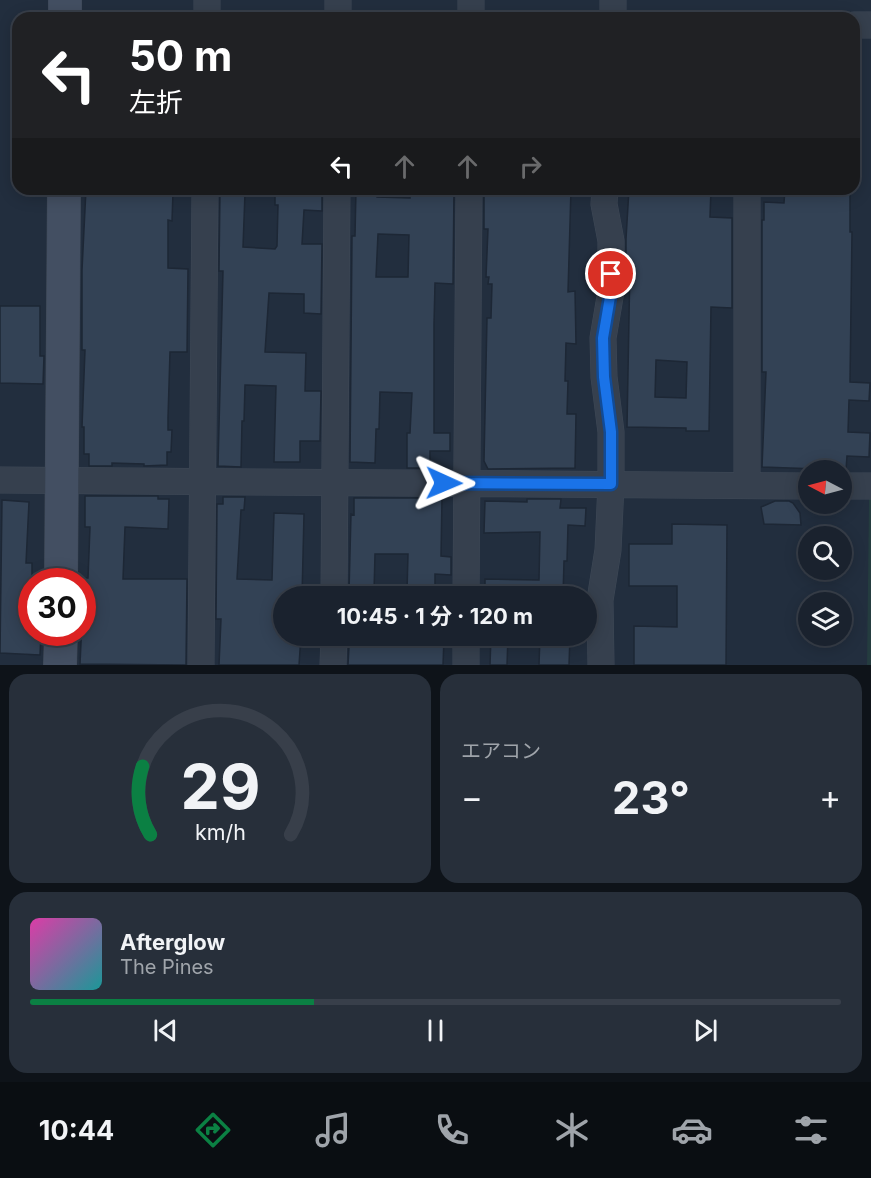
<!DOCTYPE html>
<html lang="ja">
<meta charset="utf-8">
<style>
body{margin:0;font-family:Inter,"Noto Sans JP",sans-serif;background:#272f3a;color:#f1f3f6;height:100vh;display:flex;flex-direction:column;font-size:22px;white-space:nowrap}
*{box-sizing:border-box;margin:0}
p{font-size:20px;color:#9fa4aa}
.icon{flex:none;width:33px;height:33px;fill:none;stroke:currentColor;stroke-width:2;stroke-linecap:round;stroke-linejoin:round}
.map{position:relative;height:665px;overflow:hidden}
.panel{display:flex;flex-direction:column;gap:9px;padding:9px;background:#0e1319;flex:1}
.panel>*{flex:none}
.banner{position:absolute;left:12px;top:12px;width:848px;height:183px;border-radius:18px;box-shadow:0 3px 15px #0003,0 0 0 2px #383f4a;background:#202124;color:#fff;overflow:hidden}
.needle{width:39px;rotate:276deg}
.buttons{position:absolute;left:798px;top:460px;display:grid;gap:12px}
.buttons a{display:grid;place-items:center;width:54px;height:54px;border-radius:50%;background:#1a222e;box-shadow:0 3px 15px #0003,0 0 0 2px #383f4a;font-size:30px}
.speed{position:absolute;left:18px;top:568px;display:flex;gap:12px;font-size:30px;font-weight:700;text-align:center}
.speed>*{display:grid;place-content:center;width:78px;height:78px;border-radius:50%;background:#1a222e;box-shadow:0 3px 15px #0003,0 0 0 2px #383f4a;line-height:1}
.speed .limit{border:9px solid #d22;background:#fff;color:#111}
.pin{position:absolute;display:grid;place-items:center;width:51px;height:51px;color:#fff;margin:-26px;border:3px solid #fff;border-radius:50%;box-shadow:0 2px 6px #0007}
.me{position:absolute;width:66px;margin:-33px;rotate:91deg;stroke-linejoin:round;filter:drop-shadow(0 0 4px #0008)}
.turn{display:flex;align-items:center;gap:21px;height:126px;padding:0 18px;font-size:27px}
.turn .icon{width:78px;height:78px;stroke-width:2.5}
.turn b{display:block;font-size:42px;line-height:51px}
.lanes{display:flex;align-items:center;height:57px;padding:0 18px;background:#0003;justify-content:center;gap:30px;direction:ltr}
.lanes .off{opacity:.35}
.big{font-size:45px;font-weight:700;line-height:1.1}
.panel .card{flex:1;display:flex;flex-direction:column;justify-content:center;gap:9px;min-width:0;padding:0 21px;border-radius:18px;background:#272f3a}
.panel .dial{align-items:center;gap:0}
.dial svg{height:156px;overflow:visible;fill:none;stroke:#383f4a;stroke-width:7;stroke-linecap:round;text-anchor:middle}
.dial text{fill:#f1f3f6;stroke:none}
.song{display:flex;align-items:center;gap:18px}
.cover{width:72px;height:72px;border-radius:9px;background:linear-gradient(135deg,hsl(320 70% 55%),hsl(180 70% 35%))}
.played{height:6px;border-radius:3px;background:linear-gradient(90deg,#0b8043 35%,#383f4a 35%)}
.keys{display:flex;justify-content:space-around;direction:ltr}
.heat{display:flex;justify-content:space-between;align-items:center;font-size:33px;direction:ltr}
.panel .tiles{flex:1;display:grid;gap:9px;grid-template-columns:1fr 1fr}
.card:last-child{grid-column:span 2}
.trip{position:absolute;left:273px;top:586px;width:324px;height:60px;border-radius:30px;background:#1a222e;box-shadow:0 3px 15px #0003,0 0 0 2px #383f4a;font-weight:700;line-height:60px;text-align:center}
.tab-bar{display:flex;height:96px;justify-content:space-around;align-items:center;background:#0a0e12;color:#9fa4aa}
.tab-bar .icon{width:42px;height:42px}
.tab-bar .active{color:#0b8043}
.tab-bar b{font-size:27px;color:#f1f3f6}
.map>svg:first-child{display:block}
</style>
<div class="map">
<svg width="871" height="665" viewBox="0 0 871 665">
<rect width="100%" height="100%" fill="#222e3e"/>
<path fill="#243c3f" d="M 869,499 L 871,499 L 871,665 L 867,665 Z"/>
<path fill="#334255" stroke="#1d2735" stroke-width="1.5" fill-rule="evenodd" d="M 86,189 L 167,189 L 167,191 L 173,192 L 172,221 L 168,220 L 168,268 L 188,269 L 187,352 L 170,352 L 168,418 L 168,430 L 172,430 L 171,452 L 167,452 L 167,465 L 144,466 L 144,464 L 112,463 L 112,466 L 89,466 L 89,454 L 84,454 L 84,427 L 82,427 L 85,350 L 82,350 L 82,270 Z
M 220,189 L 240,189 L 239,193 L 245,193 L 243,247 L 275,249 L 277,246 L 278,205 L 275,205 L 275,189 L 301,189 L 301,194 L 322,195 L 322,211 L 304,210 L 302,244 L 322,244 L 321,314 L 304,313 L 304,294 L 269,293 L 265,352 L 306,353 L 305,391 L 321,391 L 320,441 L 300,441 L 300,462 L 274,462 L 276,386 L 245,385 L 244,421 L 242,421 L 241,467 L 218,466 L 223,271 L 219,271 Z
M 356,189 L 377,189 L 377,197 L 410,198 L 410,189 L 454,189 L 453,284 L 435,283 L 434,324 L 434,433 L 450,433 L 450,451 L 430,451 L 430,468 L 407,468 L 407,433 L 410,433 L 412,393 L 380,392 L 379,429 L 376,429 L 375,463 L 350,462 L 352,236 L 355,236 ZM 378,234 L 409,235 L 408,277 L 376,277 Z
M 484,189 L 571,189 L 568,292 L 575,291 L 576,344 L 566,343 L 565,381 L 568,381 L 567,414 L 576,414 L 575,468 L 488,469 L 484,461 L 487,318 L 491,318 L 492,284 L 488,284 L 489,277 L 486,277 L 488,229 L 484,229 Z
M 629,189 L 711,189 L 710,217 L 732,218 L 732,308 L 711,307 L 709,431 L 686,431 L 686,428 L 627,427 L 630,263 L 626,263 L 626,239 ZM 656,360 L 687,362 L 686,398 L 655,397 Z
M 785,189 L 850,189 L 850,232 L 852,232 L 850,382 L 870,383 L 869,401 L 849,400 L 848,432 L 870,433 L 869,457 L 847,456 L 846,470 L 762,467 L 766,372 L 762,372 L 762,220 L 764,220 L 764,202 L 784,203 Z
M 0,306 L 40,306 L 40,356 L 44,356 L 43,384 L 0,383 Z
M 85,496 L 158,496 L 158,499 L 169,499 L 168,529 L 125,527 L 123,579 L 187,579 L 186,665 L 80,664 L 84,578 L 88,578 L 90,527 L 85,527 Z
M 223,497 L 245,497 L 244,510 L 241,510 L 237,579 L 272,580 L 274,513 L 304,514 L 302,597 L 284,597 L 284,636 L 301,636 L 299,665 L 219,665 L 221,619 L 216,619 L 217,504 L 223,504 Z
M 354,498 L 442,498 L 441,556 L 451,557 L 451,575 L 435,574 L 435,585 L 429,585 L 428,592 L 407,592 L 408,554 L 375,554 L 374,592 L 349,592 L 351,514 L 354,515 Z
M 527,499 L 561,499 L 560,508 L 586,508 L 585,526 L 568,525 L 567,561 L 564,561 L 563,597 L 485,597 L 485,579 L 539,580 L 540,532 L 484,533 L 485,501 L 527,502 Z
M 2,500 L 29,502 L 26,563 L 32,563 L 32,633 L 41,633 L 40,655 L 0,653 Z
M 775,501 L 789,501 L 793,503 L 800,513 L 801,525 L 764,524 L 761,507 Z
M 672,524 L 727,525 L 726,665 L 634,665 L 634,626 L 677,627 L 677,586 L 629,586 L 629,544 L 672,544 Z
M 406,636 L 444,638 L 443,665 L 348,665 L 349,646 L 371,647 L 371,641 L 406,642 Z
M 491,636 L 508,636 L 507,665 L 490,665 Z
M 540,636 L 570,636 L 569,665 L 539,665 Z"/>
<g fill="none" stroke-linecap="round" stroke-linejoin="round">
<g stroke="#3f4957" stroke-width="27">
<path id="street" d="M 207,18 L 207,0
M 338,18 L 338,0
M 471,18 L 471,0
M 613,18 L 613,0
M 854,25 L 871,25
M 0,480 L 808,486
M 747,485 L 747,189
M 842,486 L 871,486
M 334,597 L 337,189
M 466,597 L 469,189
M 201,665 L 205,189
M 333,665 L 334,636
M 466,665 L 466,636
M 601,665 L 600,600 L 608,550 L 611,484 L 611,432 L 604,377 L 603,338 L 611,291 L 611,241 L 604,204 L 605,189"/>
</g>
<g stroke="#3f4957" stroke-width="34">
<path id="secondary" d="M 65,18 L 65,0
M 61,582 L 64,189
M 60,665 L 61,633"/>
</g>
<use href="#street" stroke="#36404e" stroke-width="26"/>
<use href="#secondary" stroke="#434f62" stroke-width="33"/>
</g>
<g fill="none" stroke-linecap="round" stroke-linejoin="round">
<g stroke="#114b97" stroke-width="15">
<path id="route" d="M 444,483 L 611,484 L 611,432 L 604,377 L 603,338 L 611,291 L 611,274"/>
</g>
<use href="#route" stroke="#1a73e8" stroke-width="10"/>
</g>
</svg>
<div class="buttons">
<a><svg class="needle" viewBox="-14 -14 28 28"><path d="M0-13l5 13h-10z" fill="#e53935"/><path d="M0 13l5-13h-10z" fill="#9fa4aa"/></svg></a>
<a><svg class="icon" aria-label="search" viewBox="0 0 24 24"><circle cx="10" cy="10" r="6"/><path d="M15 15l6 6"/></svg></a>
<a><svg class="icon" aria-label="layers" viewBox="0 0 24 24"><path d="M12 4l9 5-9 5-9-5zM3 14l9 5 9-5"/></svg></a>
</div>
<div class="speed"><div class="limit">30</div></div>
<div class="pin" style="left:611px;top:274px;background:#d93025"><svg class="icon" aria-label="arrive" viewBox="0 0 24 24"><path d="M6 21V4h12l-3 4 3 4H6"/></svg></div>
<svg class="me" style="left:444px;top:483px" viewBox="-20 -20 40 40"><path d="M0-17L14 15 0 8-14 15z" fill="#1a73e8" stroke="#fff" stroke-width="4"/></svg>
<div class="trip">10:45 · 1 分 · 120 m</div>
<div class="banner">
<div class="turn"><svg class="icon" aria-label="left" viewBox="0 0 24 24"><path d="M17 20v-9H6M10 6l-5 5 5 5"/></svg><div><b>50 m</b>左折</div></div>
<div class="lanes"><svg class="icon" aria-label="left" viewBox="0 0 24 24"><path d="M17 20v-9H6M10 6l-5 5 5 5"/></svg><svg class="icon off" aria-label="ahead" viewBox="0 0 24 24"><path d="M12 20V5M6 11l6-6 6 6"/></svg><svg class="icon off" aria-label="ahead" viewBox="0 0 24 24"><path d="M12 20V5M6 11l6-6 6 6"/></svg><svg class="icon off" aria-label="right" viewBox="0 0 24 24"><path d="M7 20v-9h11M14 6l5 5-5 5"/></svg></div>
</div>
</div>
<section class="panel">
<div class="tiles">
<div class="card dial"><svg viewBox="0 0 100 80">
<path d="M14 69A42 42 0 1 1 86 69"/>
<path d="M14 69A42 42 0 0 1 10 34" stroke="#0b8043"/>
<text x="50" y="56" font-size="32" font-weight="700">29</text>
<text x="50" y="72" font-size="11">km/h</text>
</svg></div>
<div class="card"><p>エアコン</p>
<div class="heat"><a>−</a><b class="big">23°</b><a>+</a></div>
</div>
<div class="card">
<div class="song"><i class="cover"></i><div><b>Afterglow</b><p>The Pines</p></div></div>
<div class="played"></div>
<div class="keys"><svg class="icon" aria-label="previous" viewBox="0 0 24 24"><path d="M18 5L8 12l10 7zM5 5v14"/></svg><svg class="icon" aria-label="pause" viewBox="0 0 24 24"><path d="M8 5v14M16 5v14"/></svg><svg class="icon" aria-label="next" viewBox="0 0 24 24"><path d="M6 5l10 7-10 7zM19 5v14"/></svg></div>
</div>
</div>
</section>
<nav class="tab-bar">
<b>10:44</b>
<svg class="icon active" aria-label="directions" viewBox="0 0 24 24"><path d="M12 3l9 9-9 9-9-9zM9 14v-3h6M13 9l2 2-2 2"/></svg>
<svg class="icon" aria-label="music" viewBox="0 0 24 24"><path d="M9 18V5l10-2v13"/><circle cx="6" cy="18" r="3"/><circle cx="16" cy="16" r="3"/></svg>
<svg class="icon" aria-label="phone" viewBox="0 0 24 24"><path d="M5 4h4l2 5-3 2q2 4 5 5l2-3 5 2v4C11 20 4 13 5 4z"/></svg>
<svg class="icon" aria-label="climate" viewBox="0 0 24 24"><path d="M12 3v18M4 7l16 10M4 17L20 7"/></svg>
<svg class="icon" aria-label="car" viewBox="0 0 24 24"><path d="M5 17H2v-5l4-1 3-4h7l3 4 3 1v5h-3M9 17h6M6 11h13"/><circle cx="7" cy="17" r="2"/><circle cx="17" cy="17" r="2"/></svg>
<svg class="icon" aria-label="filters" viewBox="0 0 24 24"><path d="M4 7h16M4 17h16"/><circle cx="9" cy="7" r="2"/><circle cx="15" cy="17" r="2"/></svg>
</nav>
